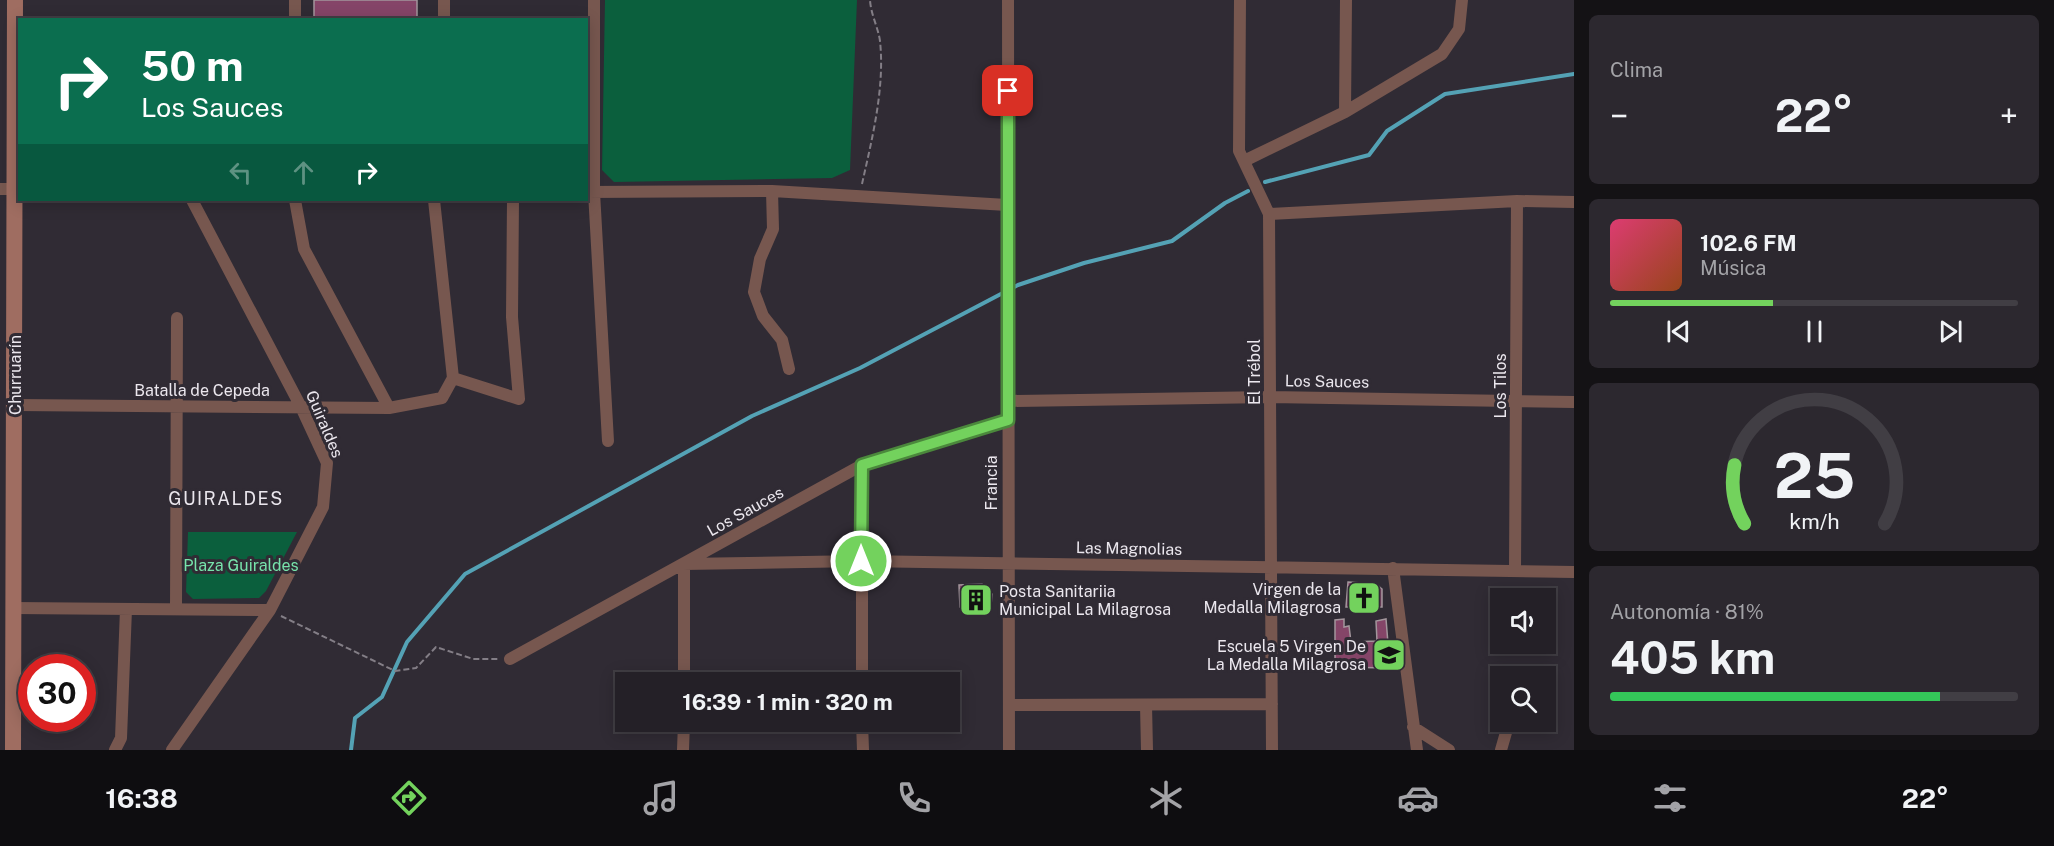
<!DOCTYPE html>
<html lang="es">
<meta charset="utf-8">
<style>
body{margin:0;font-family:"Public Sans",sans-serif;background:#2c282f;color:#f1f3f6;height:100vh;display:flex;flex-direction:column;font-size:22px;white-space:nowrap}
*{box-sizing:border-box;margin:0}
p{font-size:20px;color:#a3a3a7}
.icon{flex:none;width:33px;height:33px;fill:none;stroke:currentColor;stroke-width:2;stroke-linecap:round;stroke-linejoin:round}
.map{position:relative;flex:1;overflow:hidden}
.panel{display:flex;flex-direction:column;gap:15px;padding:15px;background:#141215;width:480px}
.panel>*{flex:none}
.hud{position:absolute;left:18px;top:18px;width:570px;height:183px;border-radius:0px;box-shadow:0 3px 15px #0003,0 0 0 2px #413e44;background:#0b6e4f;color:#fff;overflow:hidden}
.buttons{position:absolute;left:1490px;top:588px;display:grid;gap:12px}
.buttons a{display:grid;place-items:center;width:66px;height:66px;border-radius:0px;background:#242027;box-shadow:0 3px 15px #0003,0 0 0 2px #413e44;font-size:30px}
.speed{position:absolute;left:18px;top:654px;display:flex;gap:12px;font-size:30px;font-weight:700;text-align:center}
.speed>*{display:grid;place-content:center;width:78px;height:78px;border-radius:50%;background:#242027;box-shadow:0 3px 15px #0003,0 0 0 2px #413e44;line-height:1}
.speed .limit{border:9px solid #d22;background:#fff;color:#111}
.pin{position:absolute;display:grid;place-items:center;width:51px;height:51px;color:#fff;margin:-26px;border-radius:12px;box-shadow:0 3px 9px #0006}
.me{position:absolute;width:66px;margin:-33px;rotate:0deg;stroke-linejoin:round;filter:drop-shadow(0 0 4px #0008)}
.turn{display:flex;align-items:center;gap:21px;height:126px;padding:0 24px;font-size:27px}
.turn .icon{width:78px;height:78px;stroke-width:2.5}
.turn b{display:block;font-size:42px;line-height:51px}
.lanes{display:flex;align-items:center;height:57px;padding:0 24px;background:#0003;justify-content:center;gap:30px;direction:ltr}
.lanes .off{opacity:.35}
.big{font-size:45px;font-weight:700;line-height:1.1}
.panel .card{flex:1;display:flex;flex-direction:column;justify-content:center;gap:9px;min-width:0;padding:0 21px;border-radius:9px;background:#2c282f}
.panel .dial{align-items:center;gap:0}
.dial svg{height:156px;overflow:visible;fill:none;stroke:#413e44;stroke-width:7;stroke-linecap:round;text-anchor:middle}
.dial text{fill:#f1f3f6;stroke:none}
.song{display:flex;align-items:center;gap:18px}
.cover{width:72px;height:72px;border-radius:9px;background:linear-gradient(135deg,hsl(340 70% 55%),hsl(20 70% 35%))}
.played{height:6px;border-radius:3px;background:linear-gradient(90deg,#73d25d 40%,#413e44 40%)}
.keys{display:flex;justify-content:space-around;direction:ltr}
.heat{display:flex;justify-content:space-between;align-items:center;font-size:33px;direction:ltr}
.charge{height:9px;border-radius:4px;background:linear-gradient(90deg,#34c759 81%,#413e44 0)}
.trip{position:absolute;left:615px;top:672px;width:345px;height:60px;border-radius:0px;background:#242027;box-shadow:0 3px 15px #0003,0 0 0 2px #413e44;font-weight:700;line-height:60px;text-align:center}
.tabs{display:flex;height:96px;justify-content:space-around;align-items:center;background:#0e0d10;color:#a3a3a7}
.tabs .icon{width:42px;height:42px}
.tabs .active{color:#73d25d}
.tabs b{font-size:27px;color:#f1f3f6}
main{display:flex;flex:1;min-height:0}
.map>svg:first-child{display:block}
</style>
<main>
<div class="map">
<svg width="1574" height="750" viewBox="0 0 1574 750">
<rect width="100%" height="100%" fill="#302b34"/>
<path fill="#0b5f3d" d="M 605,0 L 857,0 L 850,170 L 832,178 L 614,182 L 602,170 Z
M 188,532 L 297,532 L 266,591 L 259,598 L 193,599 L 186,592 Z"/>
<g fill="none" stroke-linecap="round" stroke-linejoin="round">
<path stroke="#54a2b5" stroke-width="4" d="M 1265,182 L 1369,155 L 1387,131 L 1445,94 L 1574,74
M 351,750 L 355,718 L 382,697 L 407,642 L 465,574 L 752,416 L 860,368 L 1018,285 L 1084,263 L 1172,241 L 1225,203 L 1248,191"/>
</g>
<path fill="#854568" stroke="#a3969c" stroke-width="1.5" d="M 314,0 L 417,0 L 417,20 L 314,20 Z
M 1348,582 L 1376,584 L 1382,589 L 1382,607 L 1346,607 Z
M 982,584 L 992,594 L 991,606 L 960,607 L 959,585 Z
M 1344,619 L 1344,627 L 1349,626 L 1351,642 L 1377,641 L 1376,621 L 1386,619 L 1390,668 L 1335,667 L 1335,620 Z"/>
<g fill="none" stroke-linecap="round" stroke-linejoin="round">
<path stroke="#837e86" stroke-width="2" stroke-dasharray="6 3" stroke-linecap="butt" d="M 862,184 C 872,139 885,88 880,41 C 878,27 871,15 870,0
M 281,616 L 395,671 L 416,668 L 436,647 L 473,659 L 498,659"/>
<path stroke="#77574f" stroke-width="12" d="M 594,0 L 594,192 L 608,441
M 1008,0 L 1009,750
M 1240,0 L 1239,151 L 1269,214 L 1272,750
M 295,20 L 295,0
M 444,20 L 444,0
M 1345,112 L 1346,0
M 1244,161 L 1345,112 L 1442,54 L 1459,29 L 1462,0
M 0,189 L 20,189
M 772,191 L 773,229 L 760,259 L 754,292 L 763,316 L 782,340 L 789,369
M 586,192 L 772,191 L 1007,205
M 295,200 L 304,249 L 389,408
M 1269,214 L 1517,201 L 1574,202
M 453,378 L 519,399 L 512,317 L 513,200
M 1008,401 L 1270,397 L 1574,402
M 15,405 L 389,408 L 442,398 L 453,378 L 434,200
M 1393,568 L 1417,750
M 1515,571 L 1517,201
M 13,608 L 270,610
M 176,609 L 177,318
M 510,659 L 862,465 L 1007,420
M 684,682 L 684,564 L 861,561 L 1574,572
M 862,682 L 862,465
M 1009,705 L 1272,704
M 1146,705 L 1147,750
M 862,722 L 863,750
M 1413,727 L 1449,750
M 115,750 L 121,738 L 126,609
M 172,750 L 270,610 L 323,507 L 327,463 L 301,407 L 192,200
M 683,750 L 684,722
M 1501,750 L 1509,722"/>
<path stroke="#9f6d61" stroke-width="16" d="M 13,750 L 15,0"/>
</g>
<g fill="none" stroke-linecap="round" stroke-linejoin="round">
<g stroke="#4b883c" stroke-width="15">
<path id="route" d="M 861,561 L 862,465 L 1008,420 L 1008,91"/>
</g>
<use href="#route" stroke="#73d25d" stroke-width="10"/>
</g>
<defs>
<g id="church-square" transform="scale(1.725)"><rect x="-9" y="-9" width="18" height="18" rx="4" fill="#73d25d" stroke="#302b34"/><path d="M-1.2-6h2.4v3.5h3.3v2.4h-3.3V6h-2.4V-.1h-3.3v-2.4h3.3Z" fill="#111"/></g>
<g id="building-square" transform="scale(1.725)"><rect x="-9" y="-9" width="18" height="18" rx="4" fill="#73d25d" stroke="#302b34"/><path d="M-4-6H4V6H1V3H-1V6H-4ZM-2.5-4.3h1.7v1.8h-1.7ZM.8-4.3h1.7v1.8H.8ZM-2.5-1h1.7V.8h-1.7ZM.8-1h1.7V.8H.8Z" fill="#111"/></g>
<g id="school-square" transform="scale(1.725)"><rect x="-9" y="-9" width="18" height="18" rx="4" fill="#73d25d" stroke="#302b34"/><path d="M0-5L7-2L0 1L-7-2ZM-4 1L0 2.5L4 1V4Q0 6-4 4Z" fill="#111"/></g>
</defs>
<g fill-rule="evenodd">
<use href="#church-square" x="1364" y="598"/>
<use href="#building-square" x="976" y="600"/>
<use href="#school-square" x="1389" y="655"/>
</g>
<g text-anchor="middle" stroke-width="6" stroke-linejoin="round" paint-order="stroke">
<g font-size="16" fill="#ebe7ee" stroke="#302b34">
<text transform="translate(1254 372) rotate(-90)" y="6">El Trébol</text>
<text transform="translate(15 375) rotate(-90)" y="6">Churruarín</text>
<text transform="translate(1327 381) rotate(1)" y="6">Los Sauces</text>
<text transform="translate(1500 386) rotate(-90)" y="6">Los Tilos</text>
<text x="202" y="396">Batalla de Cepeda</text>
<text transform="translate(325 424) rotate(67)" y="6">Guiraldes</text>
<text transform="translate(991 483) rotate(-90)" y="6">Francia</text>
<text transform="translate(745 511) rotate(-29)" y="6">Los Sauces</text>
<text transform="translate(1129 548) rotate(1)" y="6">Las Magnolias</text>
</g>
<g font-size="16" fill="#77e3ab" stroke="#302b34">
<text x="241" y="571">Plaza Guiraldes</text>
</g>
<g font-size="16" fill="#ebe7ee" stroke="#302b34" text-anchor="end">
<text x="1341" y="595">Virgen de la<tspan x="1341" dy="18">Medalla Milagrosa</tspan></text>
<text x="999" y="597" text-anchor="start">Posta Sanitariia<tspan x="999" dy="18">Municipal La Milagrosa</tspan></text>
<text x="1366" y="652">Escuela 5 Virgen De<tspan x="1366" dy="18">La Medalla Milagrosa</tspan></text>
</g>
<g font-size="18" letter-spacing="1.5" fill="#ebe7ee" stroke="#302b34">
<text x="226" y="505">GUIRALDES</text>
</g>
</g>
</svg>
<div class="buttons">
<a><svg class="icon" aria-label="sound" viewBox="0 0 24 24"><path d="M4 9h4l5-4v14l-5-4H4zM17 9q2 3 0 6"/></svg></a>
<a><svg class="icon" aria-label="search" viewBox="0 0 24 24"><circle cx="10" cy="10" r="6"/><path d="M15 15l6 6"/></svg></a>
</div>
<div class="speed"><div class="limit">30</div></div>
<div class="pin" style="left:1008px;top:91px;background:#d93025"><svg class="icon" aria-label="arrive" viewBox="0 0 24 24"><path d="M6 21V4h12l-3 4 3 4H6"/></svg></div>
<svg class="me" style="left:861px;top:561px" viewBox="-20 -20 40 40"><circle r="17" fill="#73d25d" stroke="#fff" stroke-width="3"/><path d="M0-11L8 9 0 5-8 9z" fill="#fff"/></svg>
<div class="trip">16:39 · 1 min · 320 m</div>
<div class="hud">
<div class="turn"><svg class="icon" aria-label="right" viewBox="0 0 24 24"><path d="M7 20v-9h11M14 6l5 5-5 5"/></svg><div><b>50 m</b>Los Sauces</div></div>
<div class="lanes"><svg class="icon off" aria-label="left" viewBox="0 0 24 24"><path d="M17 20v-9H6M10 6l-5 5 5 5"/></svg><svg class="icon off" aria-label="ahead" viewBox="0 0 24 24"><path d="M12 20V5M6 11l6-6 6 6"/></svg><svg class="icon" aria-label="right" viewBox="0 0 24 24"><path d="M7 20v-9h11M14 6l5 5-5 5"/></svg></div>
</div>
</div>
<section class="panel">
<div class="card"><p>Clima</p>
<div class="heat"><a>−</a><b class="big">22°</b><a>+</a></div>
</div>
<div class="card">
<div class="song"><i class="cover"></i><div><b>102.6 FM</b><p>Música</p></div></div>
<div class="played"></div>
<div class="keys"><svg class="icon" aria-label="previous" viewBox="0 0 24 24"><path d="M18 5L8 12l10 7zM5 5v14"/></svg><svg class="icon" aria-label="pause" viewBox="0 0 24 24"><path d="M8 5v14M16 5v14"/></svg><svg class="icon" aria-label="next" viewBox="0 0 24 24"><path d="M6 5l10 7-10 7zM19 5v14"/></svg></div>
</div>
<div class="card dial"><svg viewBox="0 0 100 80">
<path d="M14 69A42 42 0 1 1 86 69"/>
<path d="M14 69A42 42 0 0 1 9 39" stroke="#73d25d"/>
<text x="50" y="56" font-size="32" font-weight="700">25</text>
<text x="50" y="72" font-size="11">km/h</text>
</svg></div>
<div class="card"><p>Autonomía · 81%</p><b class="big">405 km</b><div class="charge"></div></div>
</section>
</main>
<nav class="tabs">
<b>16:38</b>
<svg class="icon active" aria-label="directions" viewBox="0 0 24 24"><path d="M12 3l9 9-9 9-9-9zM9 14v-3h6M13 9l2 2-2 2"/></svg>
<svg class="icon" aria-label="music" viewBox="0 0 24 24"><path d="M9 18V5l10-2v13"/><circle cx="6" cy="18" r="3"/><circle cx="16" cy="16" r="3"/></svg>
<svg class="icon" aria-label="phone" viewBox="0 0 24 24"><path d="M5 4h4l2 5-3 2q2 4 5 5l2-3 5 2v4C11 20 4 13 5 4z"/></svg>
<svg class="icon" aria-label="climate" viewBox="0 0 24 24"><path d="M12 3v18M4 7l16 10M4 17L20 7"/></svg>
<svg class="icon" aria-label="car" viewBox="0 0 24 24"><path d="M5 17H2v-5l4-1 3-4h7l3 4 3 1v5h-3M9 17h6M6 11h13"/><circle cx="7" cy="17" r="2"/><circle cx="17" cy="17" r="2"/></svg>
<svg class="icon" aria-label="filters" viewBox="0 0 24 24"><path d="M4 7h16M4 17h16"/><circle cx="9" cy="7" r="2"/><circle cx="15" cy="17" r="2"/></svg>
<b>22°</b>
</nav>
